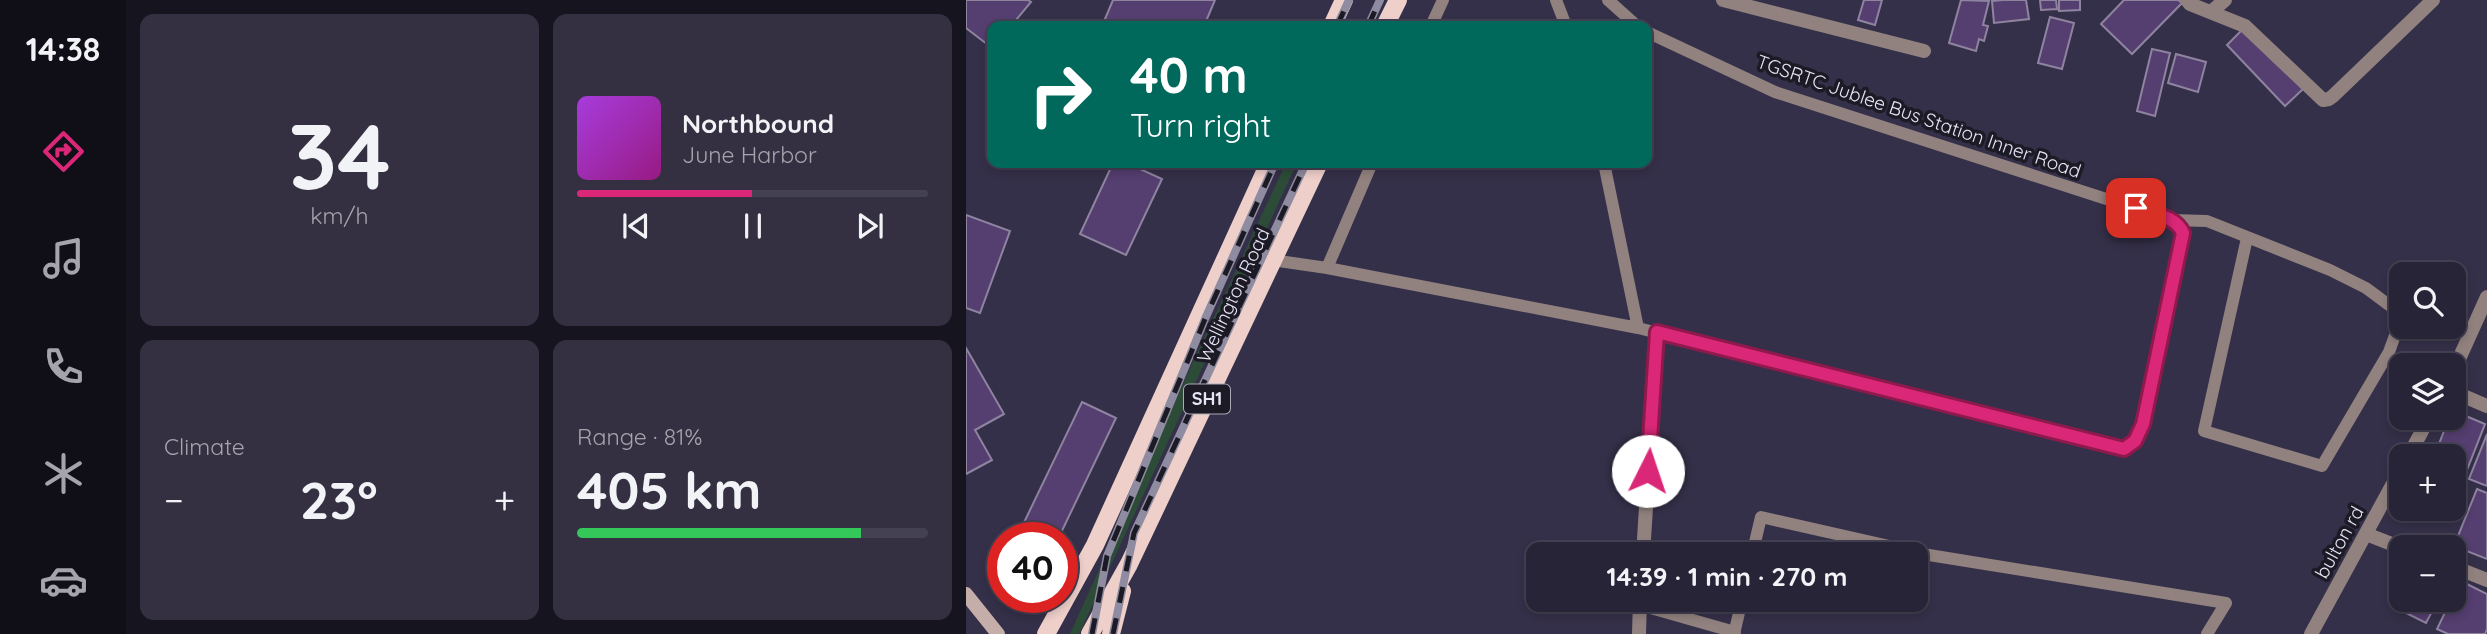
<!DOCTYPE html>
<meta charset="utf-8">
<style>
body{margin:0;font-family:Quicksand,sans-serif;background:#343042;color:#f1f3f6;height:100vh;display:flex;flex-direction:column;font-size:26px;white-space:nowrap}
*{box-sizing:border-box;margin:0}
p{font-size:23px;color:#a5a4ad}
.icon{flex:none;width:38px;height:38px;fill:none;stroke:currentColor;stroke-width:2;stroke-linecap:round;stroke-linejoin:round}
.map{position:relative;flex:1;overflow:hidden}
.sheet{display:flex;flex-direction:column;gap:14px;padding:14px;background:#16141e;width:840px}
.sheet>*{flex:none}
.hud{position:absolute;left:21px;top:21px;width:665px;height:147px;border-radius:14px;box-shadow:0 4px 10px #0003,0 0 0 2px #444152;background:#00695c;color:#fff;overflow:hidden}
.buttons{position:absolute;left:1423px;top:262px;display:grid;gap:14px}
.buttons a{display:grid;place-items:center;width:77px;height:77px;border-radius:14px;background:#282437;box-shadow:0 4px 10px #0003,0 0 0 2px #444152;font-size:35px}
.speed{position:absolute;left:21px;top:522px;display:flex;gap:14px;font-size:35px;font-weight:700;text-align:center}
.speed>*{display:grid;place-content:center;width:91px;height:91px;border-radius:50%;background:#282437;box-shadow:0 4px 10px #0003,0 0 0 2px #444152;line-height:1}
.speed .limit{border:10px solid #d22;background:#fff;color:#111}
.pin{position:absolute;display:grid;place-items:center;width:60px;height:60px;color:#fff;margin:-30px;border-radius:14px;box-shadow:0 4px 10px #0006}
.me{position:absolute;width:77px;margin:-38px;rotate:4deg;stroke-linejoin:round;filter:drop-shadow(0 0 5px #0008)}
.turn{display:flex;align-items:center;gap:24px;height:147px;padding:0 28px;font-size:32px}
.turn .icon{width:91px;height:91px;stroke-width:2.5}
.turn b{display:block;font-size:49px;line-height:60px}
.big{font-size:52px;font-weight:800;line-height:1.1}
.sheet .widget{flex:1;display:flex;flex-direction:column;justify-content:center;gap:10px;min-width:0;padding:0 24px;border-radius:14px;background:#343042}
.sheet .dial{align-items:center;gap:0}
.dial b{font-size:91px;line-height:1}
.song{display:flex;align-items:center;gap:21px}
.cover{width:84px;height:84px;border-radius:10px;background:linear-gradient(135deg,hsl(280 70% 55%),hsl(310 70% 35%))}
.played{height:7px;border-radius:4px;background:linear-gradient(90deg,#db2777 50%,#444152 50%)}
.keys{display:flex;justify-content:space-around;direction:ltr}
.heat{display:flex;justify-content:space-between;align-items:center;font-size:38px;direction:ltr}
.charge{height:10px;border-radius:5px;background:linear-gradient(90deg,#34c759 81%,#444152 0)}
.sheet .tiles{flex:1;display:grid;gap:14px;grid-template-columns:repeat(2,1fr)}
.trip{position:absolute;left:560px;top:542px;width:402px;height:70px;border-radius:14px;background:#282437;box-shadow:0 4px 10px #0003,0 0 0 2px #444152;font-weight:800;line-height:70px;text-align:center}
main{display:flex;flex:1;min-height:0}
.tabs{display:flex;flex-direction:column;width:126px;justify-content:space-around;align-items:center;background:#100e16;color:#a5a4ad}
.tabs .icon{width:49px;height:49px}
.tabs .current{color:#db2777}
.tabs b{font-size:32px;color:#f1f3f6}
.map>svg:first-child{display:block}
</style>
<main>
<nav class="tabs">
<b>14:38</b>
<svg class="icon current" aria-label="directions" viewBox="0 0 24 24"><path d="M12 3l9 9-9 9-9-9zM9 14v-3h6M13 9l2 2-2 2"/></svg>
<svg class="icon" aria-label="music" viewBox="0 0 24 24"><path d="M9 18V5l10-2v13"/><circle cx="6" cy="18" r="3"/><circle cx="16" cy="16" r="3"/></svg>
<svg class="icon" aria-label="phone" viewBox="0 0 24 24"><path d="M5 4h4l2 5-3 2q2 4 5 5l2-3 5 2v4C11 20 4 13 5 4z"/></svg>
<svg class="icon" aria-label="climate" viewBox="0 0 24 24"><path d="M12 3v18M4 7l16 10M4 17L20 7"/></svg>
<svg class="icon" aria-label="car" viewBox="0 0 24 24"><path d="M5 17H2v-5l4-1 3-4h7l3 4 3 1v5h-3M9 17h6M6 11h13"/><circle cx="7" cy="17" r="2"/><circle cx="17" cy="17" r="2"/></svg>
</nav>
<section class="sheet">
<div class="tiles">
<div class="widget dial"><b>34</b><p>km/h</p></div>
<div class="widget">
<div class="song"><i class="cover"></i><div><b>Northbound</b><p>June Harbor</p></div></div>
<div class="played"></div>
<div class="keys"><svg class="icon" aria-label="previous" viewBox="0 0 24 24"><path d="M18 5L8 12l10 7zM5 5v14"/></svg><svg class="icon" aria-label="pause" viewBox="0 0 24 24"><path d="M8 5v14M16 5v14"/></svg><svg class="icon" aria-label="next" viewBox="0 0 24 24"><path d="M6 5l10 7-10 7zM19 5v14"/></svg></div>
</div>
<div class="widget"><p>Climate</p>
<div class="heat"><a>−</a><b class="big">23°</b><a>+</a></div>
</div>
<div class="widget"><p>Range · 81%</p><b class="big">405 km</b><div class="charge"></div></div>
</div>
</section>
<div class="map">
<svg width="1521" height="634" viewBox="0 0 1521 634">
<rect width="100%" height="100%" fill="#353049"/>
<path fill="#2c4c38" d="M 320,163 L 331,163 L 113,634 L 104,634 L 227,362 Z"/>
<path fill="#553e70" stroke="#8f849f" stroke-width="2" d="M 0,0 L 62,0 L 65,2 L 45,26 L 26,26 L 26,48 L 0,28 Z
M 147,0 L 249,0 L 238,26 L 136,26 Z
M 898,0 L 916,0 L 909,25 L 892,20 Z
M 995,0 L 1023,1 L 1017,25 L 1022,26 L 1018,41 L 1013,39 L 1010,51 L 983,43 Z
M 1037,0 L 1060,0 L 1063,19 L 1028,23 L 1026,1 Z
M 1074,0 L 1090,0 L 1091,9 L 1075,10 Z
M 1093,0 L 1114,0 L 1114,10 L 1093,11 Z
M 1158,0 L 1212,0 L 1216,3 L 1166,54 L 1135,24 Z
M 1084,17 L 1108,23 L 1096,69 L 1072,63 Z
M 1278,28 L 1337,89 L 1319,106 L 1261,45 Z
M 1186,49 L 1204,53 L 1189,116 L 1171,111 Z
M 1210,54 L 1240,62 L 1232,92 L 1202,83 Z
M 147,163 L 161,163 L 196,179 L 160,255 L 114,234 Z
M 0,215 L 44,231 L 14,313 L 0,308 Z
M 0,348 L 38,414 L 9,430 L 26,460 L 0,474 Z
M 116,402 L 150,418 L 93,537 L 51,537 Z
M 1488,411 L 1519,424 L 1499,475 L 1488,471 L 1488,457 L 1468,457 L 1483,418 L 1488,418 Z
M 1521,434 L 1521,486 L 1503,479 Z
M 1511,489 L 1521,493 L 1521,559 L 1488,546 Z
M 1495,581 L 1521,594 L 1521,629 L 1519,634 L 1482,634 L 1471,629 L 1485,600 L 1488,600 Z
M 1435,593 L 1435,600 L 1472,600 L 1460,623 L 1428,607 Z"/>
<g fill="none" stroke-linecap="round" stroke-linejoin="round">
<path stroke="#91827f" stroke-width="12" d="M 590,0 L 600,26
M 642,0 L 671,26
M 465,26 L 477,0
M 638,163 L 672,328
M 1205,220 L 1241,221 L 1364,270 L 1400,288 L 1431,311 L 1432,327 L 1423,352 L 1356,466 L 1238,431 L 1281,238
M 306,260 L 361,268 L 672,328 L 1158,449 L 1169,441 L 1177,424 L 1217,233 L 1213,225 L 1196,217 L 809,92 L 681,32
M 361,268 L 406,163
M 786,555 L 795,517 L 963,555 L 1260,603 L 1241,634
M 674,605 L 769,632
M 768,634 L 776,600"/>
<path stroke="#91827f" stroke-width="14" d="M 757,0 L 958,51
M 1221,0 L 1224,4 L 1279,26 L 1357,100 L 1363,99 L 1367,96 L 1467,0
M 1245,12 L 1259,0
M 1488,370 L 1521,297
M 1488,392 L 1521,406
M 1442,457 L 1463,418
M 1400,534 L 1436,548
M 1488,567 L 1521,580
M 1345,634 L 1435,469"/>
<path stroke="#91827f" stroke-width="14" d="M 677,555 L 691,332
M 673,634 L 674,600"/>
<path stroke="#c5ada9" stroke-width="14" d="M 0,594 L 32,634"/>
<path stroke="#eecfca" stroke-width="18" d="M 366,26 L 378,0
M 419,26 L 432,0
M 80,634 L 129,545 L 303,163
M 124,634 L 163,564 L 353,163
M 145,634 L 156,591"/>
<g stroke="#8f8ba0" stroke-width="8">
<path id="rail" d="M 371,26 L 383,0
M 402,26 L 414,0
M 126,634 L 141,556 L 239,319 L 309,163
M 147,634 L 168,533 L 340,163"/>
</g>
<use href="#rail" stroke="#1c1a25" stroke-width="5" stroke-dasharray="16" stroke-linecap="butt"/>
</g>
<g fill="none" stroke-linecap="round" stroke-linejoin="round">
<g stroke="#8e194d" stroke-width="18">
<path id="route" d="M 682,471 L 691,332 L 1158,449 L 1169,441 L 1177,424 L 1217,233 C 1210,216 1187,214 1170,208"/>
</g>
<use href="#route" stroke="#db2777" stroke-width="12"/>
</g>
<g text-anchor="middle" stroke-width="7" stroke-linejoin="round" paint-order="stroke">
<rect fill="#1c1a25" stroke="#aba9b7" stroke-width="2" x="218" y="384.5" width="46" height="29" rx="5"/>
<g font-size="18" font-weight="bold" fill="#e8e6f6">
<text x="241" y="405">SH1</text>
</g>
<g font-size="19" fill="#e8e6f6" stroke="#1c1a25">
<text transform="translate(953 116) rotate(19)" y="7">TGSRTC Jublee Bus Station Inner Road</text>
<text transform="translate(267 295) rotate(-65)" y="7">Wellington Road</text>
<text transform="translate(1373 542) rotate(-61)" y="7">bulton rd</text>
</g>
</g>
</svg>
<div class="buttons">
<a><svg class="icon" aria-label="search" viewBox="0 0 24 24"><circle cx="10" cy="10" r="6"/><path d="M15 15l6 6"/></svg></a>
<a><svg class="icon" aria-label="layers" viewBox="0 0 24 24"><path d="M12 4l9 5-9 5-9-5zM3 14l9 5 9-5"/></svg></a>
<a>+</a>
<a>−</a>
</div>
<div class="speed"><div class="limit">40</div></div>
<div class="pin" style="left:1170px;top:208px;background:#d93025"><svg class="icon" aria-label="arrive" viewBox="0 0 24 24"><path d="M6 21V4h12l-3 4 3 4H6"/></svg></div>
<svg class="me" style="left:682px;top:471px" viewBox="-20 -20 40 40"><circle r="19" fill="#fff"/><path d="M0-13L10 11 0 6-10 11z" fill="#db2777"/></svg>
<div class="trip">14:39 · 1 min · 270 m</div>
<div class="hud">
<div class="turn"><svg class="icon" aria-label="right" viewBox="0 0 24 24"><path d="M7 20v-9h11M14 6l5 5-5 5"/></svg><div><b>40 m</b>Turn right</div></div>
</div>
</div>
</main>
